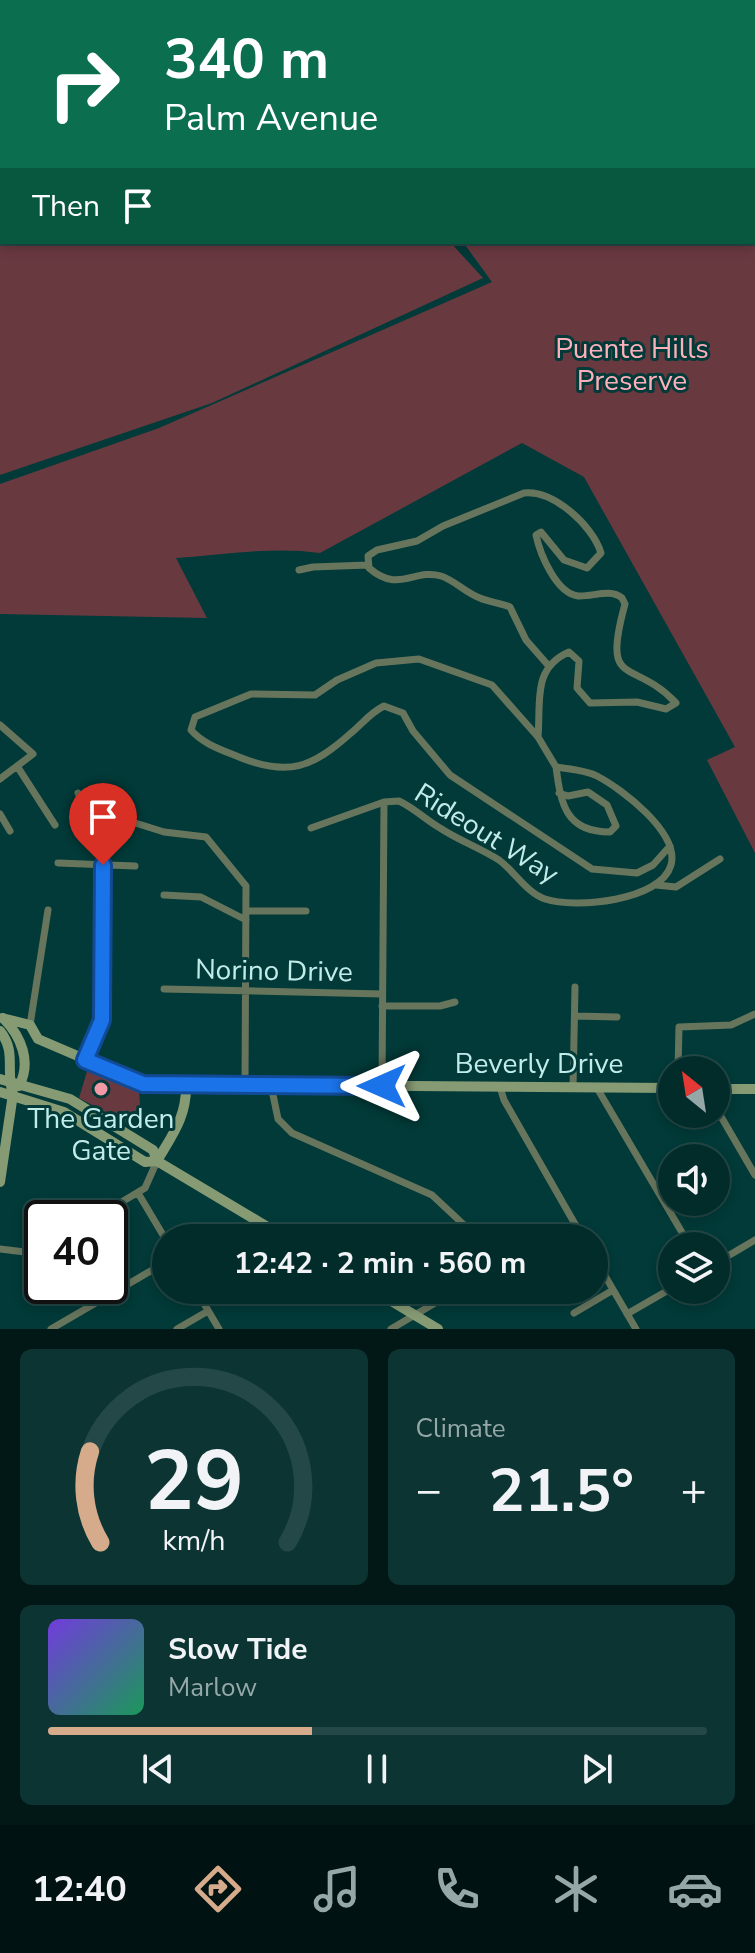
<!DOCTYPE html>
<meta charset="utf-8">
<style>
body{margin:0;font-family:"Nunito Sans",sans-serif;background:#0b3432;color:#f1f3f6;height:100vh;display:flex;flex-direction:column;font-size:30px;white-space:nowrap}
*{box-sizing:border-box;margin:0}
p{font-size:26px;color:#96a7a8}
.icon{flex:none;width:44px;height:44px;fill:none;stroke:currentColor;stroke-width:2;stroke-linecap:round;stroke-linejoin:round}
.map{position:relative;height:1329px;overflow:hidden}
.drawer{display:flex;flex-direction:column;gap:20px;padding:20px;background:#011817;flex:1}
.drawer>*{flex:none}
.guide{position:absolute;left:0px;top:0px;width:756px;height:244px;box-shadow:0 4px 12px #0003,0 0 0 2px #234847;background:#0b6e4f;color:#fff;overflow:hidden}
.needle{width:52px;rotate:330deg}
.fabs{position:absolute;left:658px;top:1056px;display:grid;gap:16px}
.fabs a{display:grid;place-items:center;width:72px;height:72px;border-radius:50%;background:#012c2a;box-shadow:0 4px 12px #0003,0 0 0 2px #234847;font-size:40px}
.speed{position:absolute;left:24px;top:1200px;display:flex;gap:16px;font-size:40px;font-weight:700;text-align:center}
.speed>*{display:grid;place-content:center;width:104px;height:104px;border-radius:50%;background:#012c2a;box-shadow:0 4px 12px #0003,0 0 0 2px #234847;line-height:1}
.speed .limit{border:4px solid #111;border-radius:12px;background:#fff;color:#111}
.pin{position:absolute;display:grid;place-items:center;width:68px;height:68px;color:#fff;margin:-82px -34px;border-radius:50% 50% 50% 0;rotate:-45deg;box-shadow:0 0 8px #0007}
.pin .icon{rotate:45deg}
.me{position:absolute;width:88px;margin:-44px;rotate:270deg;stroke-linejoin:round;filter:drop-shadow(0 0 6px #0008)}
.turn{display:flex;align-items:center;gap:28px;height:168px;padding:0 32px;font-size:36px}
.turn .icon{width:104px;height:104px;stroke-width:2.5}
.turn b{display:block;font-size:56px;line-height:68px}
.then{display:flex;align-items:center;height:76px;padding:0 32px;background:#0003;gap:16px;font-size:30px}
.big{font-size:60px;font-weight:700;line-height:1.1}
.drawer .tile{flex:1;display:flex;flex-direction:column;justify-content:center;gap:12px;min-width:0;padding:0 28px;border-radius:12px;background:#0b3432}
.drawer .dial{align-items:center;gap:0}
.dial svg{height:208px;overflow:visible;fill:none;stroke:#234847;stroke-width:7;stroke-linecap:round;text-anchor:middle}
.dial text{fill:#f1f3f6;stroke:none}
.song{display:flex;align-items:center;gap:24px}
.cover{width:96px;height:96px;border-radius:12px;background:linear-gradient(135deg,hsl(260 70% 55%),hsl(150 70% 35%))}
.played{height:8px;border-radius:4px;background:linear-gradient(90deg,#d6ab8b 40%,#234847 40%)}
.keys{display:flex;justify-content:space-around;direction:ltr}
.heat{display:flex;justify-content:space-between;align-items:center;font-size:44px;direction:ltr}
.drawer .tiles{flex:1;display:grid;gap:20px;grid-template-columns:1fr 1fr}
.tile:last-child{grid-column:span 2}
.trip{position:absolute;left:152px;top:1224px;width:456px;height:80px;border-radius:40px;background:#012c2a;box-shadow:0 4px 12px #0003,0 0 0 2px #234847;font-weight:700;line-height:80px;text-align:center}
.dock{display:flex;height:128px;justify-content:space-around;align-items:center;background:#001211;color:#96a7a8}
.dock .icon{width:56px;height:56px}
.dock .on{color:#d6ab8b}
.dock b{font-size:36px;color:#f1f3f6}
.map>svg:first-child{display:block}
</style>
<div class="map">
<svg width="755" height="1329" viewBox="0 0 755 1329">
<rect width="100%" height="100%" fill="#013a38"/>
<path fill="#693940" d="M 0,0 L 211,2 L 2,2 L 2,242 L 450,242 L 483,278 L 212,403 L 0,475 Z
M 755,136 L 755,853 L 707,760 L 735,747 L 584,477 L 522,443 L 320,553 C 273,546 224,555 176,558 L 207,618 L 0,614 L 0,484 L 159,428 L 492,282 L 463,242 L 754,242 Z
M 88,1068 L 139,1089 L 140,1105 L 128,1124 L 79,1098 Z"/>
<g fill="none" stroke-linecap="round" stroke-linejoin="round">
<path stroke="#68755d" stroke-width="7" d="M 261,0 L 263,2
M 657,0 L 660,2
M 399,2 L 403,0
M 560,2 L 563,0
M 754,87 L 755,87
M 299,570 L 313,567 L 368,565
M 0,725 L 33,754 L 0,779
M 538,737 C 541,702 532,668 569,652 L 579,661 L 577,688 L 590,703 L 637,702 L 666,709 L 676,703 C 633,657 601,691 625,604 L 622,598 C 610,588 593,597 578,596 C 556,593 540,554 536,535 L 541,532 L 564,560 L 587,568 L 601,553 C 593,526 554,490 524,493 L 443,526 L 417,541 L 377,550 L 368,556 L 369,568 C 399,594 414,568 441,576 C 454,580 466,593 480,598 C 489,602 500,603 510,607 L 526,640 L 547,664
M 17,766 L 55,825
M 556,767 C 561,805 566,832 610,832 L 616,826 L 607,805 L 588,792 L 568,796 L 559,793
M 78,793 L 83,806 L 94,810 L 164,832 L 206,837 L 246,886 L 245,1085
M 0,814 L 10,831
M 311,828 L 384,802 L 399,801 C 414,808 426,820 440,828 C 458,840 480,848 499,860 C 514,871 527,893 545,899 C 575,909 661,901 671,865 C 680,833 622,789 597,776 C 586,770 569,769 556,767 L 538,737 L 492,685 L 419,659 L 376,663 L 337,680 L 315,695 L 251,694 L 195,717 L 191,730 C 203,744 222,750 239,757 C 288,777 312,768 351,733 C 363,723 370,713 384,706 L 403,713 L 413,731 L 450,775 L 592,869 L 637,873 L 653,865 L 670,846
M 58,863 L 135,866
M 656,885 L 676,887 L 720,859
M 164,895 L 201,897 L 246,920
M 246,911 L 306,911
M 164,989 L 382,994
M 382,1006 L 440,1006 L 455,1002
M 575,1016 L 617,1017
M 30,1025 L 48,910
M 85,1060 L 102,1020 L 103,865
M 678,1070 L 679,1027 L 731,1025 L 755,1014
M 271,1085 L 278,1119 L 292,1133 L 432,1195 L 478,1238
M 382,1086 L 384,802
M 500,1087 L 504,1100 L 583,1238
M 573,1088 L 575,987
M 597,1088 L 690,1246
M 716,1108 L 755,1175
M 138,1193 L 166,1240
M 95,1218 L 145,1188 L 157,1161
M 549,1238 L 575,1224
M 0,1249 L 33,1253 L 42,1249
M 594,1257 L 636,1329
M 716,1263 L 755,1240
M 196,1290 L 219,1329
M 574,1313 L 613,1290
M 627,1314 L 672,1288
M 51,1329 L 166,1262
M 177,1329 L 208,1311
M 391,1329 L 457,1290"/>
<path stroke="#869b74" stroke-width="10" d="M 2,1018 L 30,1025 L 38,1039 L 143,1084 L 672,1088
M 3,1018 C 21,1036 32,1062 19,1086
M 0,1031 C 17,1052 5,1071 13,1094 L 0,1182
M 0,1079 L 70,1099 L 153,1150 L 157,1161 L 286,1238
M 716,1089 L 755,1089
M 0,1092 L 64,1112 L 145,1162 L 157,1161
M 157,1161 C 173,1134 187,1116 186,1084
M 373,1290 L 438,1329"/>
</g>
<g fill="none" stroke-linecap="round" stroke-linejoin="round">
<g stroke="#114b97" stroke-width="20">
<path id="route" d="M 103,865 L 102,1020 L 85,1060 L 143,1084 L 382,1086"/>
</g>
<use href="#route" stroke="#1a73e8" stroke-width="14"/>
</g>
<circle fill="#f49aa6" stroke="#013a38" stroke-width="3" cx="101" cy="1089" r="8"/>
<g text-anchor="middle" stroke-width="6" stroke-linejoin="round" paint-order="stroke">
<g font-size="28" fill="#feb0ba" stroke="#013a38">
<text x="632" y="358">Puente Hills<tspan x="632" dy="32">Preserve</tspan></text>
</g>
<g font-size="28" fill="#c1ece9" stroke="#013a38">
<text transform="translate(487 833) rotate(32)" y="10">Rideout Way</text>
<text transform="translate(274 970) rotate(1)" y="10">Norino Drive</text>
<text x="539" y="1073">Beverly Drive</text>
</g>
<g font-size="28" fill="#c1ece9" stroke="#013a38">
<text x="101" y="1128">The Garden<tspan x="101" dy="32">Gate</tspan></text>
</g>
</g>
</svg>
<div class="fabs">
<a><svg class="needle" viewBox="-14 -14 28 28"><path d="M0-13l5 13h-10z" fill="#e53935"/><path d="M0 13l5-13h-10z" fill="#96a7a8"/></svg></a>
<a><svg class="icon" aria-label="sound" viewBox="0 0 24 24"><path d="M4 9h4l5-4v14l-5-4H4zM17 9q2 3 0 6"/></svg></a>
<a><svg class="icon" aria-label="layers" viewBox="0 0 24 24"><path d="M12 4l9 5-9 5-9-5zM3 14l9 5 9-5"/></svg></a>
</div>
<div class="speed"><div class="limit">40</div></div>
<div class="pin" style="left:103px;top:865px;background:#d93025"><svg class="icon" aria-label="arrive" viewBox="0 0 24 24"><path d="M6 21V4h12l-3 4 3 4H6"/></svg></div>
<svg class="me" style="left:382px;top:1086px" viewBox="-20 -20 40 40"><path d="M0-17L14 15 0 8-14 15z" fill="#1a73e8" stroke="#fff" stroke-width="4"/></svg>
<div class="trip">12:42 · 2 min · 560 m</div>
<div class="guide">
<div class="turn"><svg class="icon" aria-label="right" viewBox="0 0 24 24"><path d="M7 20v-9h11M14 6l5 5-5 5"/></svg><div><b>340 m</b>Palm Avenue</div></div>
<div class="then">Then<svg class="icon" aria-label="arrive" viewBox="0 0 24 24"><path d="M6 21V4h12l-3 4 3 4H6"/></svg></div>
</div>
</div>
<section class="drawer">
<div class="tiles">
<div class="tile dial"><svg viewBox="0 0 100 80">
<path d="M14 69A42 42 0 1 1 86 69"/>
<path d="M14 69A42 42 0 0 1 10 34" stroke="#d6ab8b"/>
<text x="50" y="56" font-size="32" font-weight="700">29</text>
<text x="50" y="72" font-size="11">km/h</text>
</svg></div>
<div class="tile"><p>Climate</p>
<div class="heat"><a>−</a><b class="big">21.5°</b><a>+</a></div>
</div>
<div class="tile">
<div class="song"><i class="cover"></i><div><b>Slow Tide</b><p>Marlow</p></div></div>
<div class="played"></div>
<div class="keys"><svg class="icon" aria-label="previous" viewBox="0 0 24 24"><path d="M18 5L8 12l10 7zM5 5v14"/></svg><svg class="icon" aria-label="pause" viewBox="0 0 24 24"><path d="M8 5v14M16 5v14"/></svg><svg class="icon" aria-label="next" viewBox="0 0 24 24"><path d="M6 5l10 7-10 7zM19 5v14"/></svg></div>
</div>
</div>
</section>
<nav class="dock">
<b>12:40</b>
<svg class="icon on" aria-label="directions" viewBox="0 0 24 24"><path d="M12 3l9 9-9 9-9-9zM9 14v-3h6M13 9l2 2-2 2"/></svg>
<svg class="icon" aria-label="music" viewBox="0 0 24 24"><path d="M9 18V5l10-2v13"/><circle cx="6" cy="18" r="3"/><circle cx="16" cy="16" r="3"/></svg>
<svg class="icon" aria-label="phone" viewBox="0 0 24 24"><path d="M5 4h4l2 5-3 2q2 4 5 5l2-3 5 2v4C11 20 4 13 5 4z"/></svg>
<svg class="icon" aria-label="climate" viewBox="0 0 24 24"><path d="M12 3v18M4 7l16 10M4 17L20 7"/></svg>
<svg class="icon" aria-label="car" viewBox="0 0 24 24"><path d="M5 17H2v-5l4-1 3-4h7l3 4 3 1v5h-3M9 17h6M6 11h13"/><circle cx="7" cy="17" r="2"/><circle cx="17" cy="17" r="2"/></svg>
</nav>
